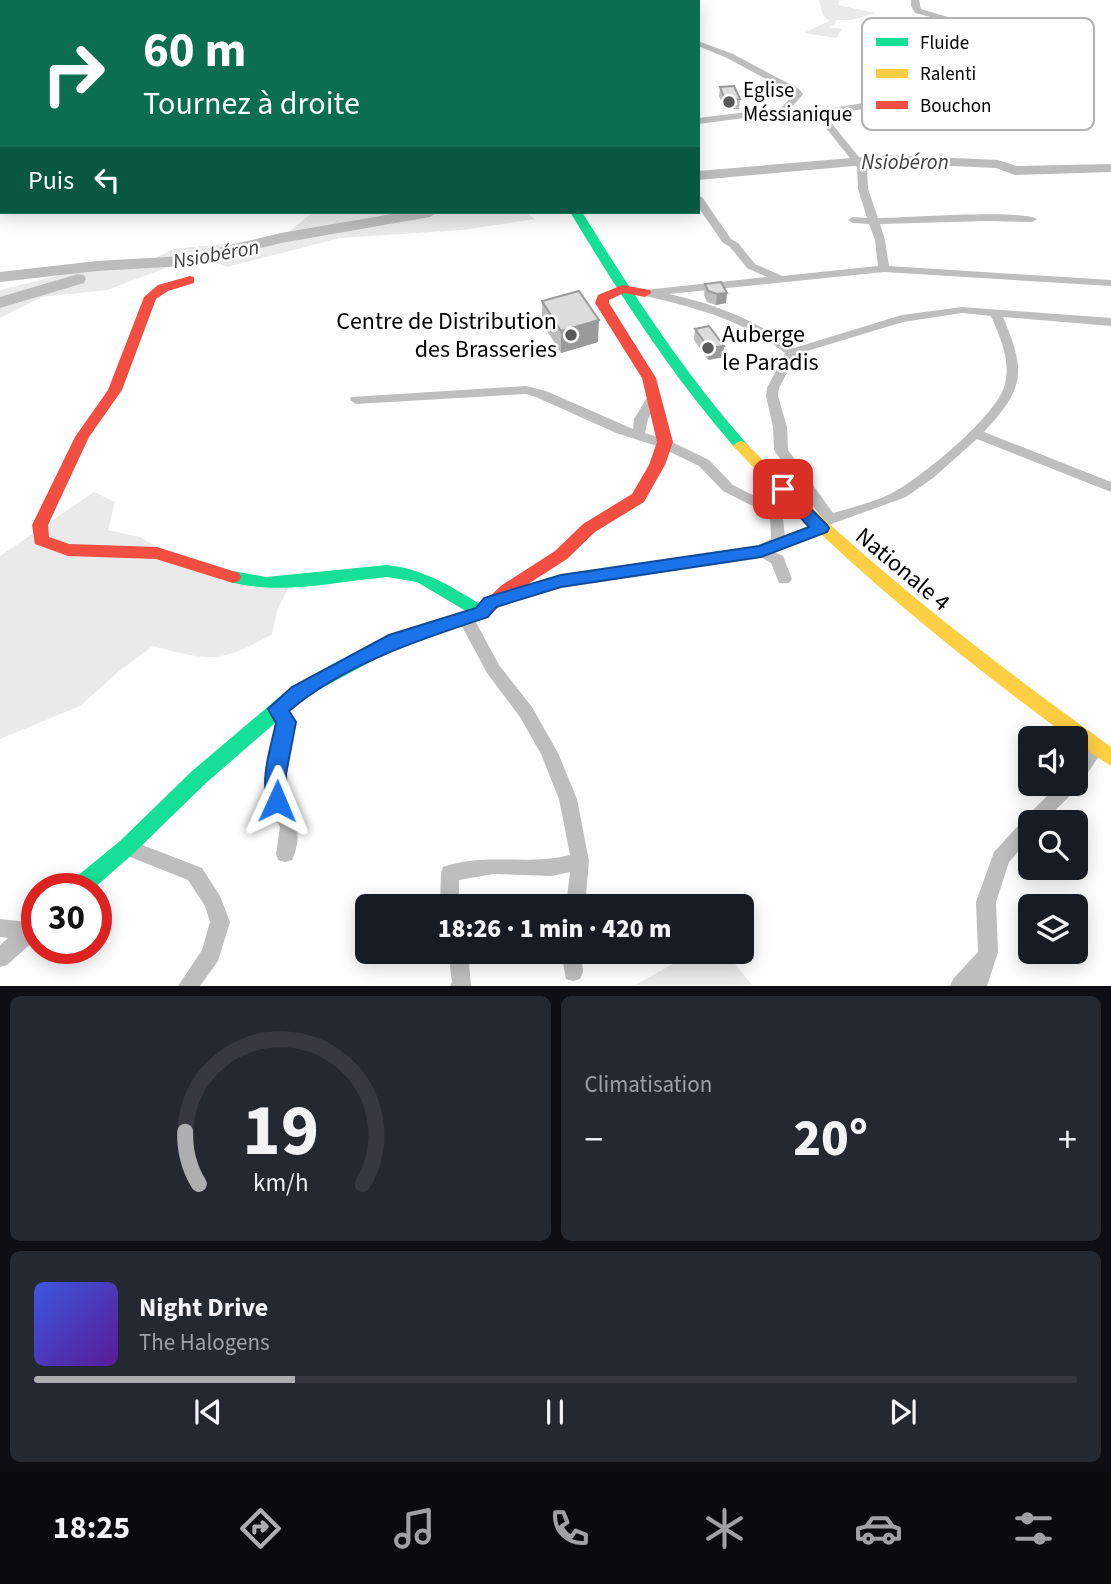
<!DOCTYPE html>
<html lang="fr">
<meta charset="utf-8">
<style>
body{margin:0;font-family:"Source Sans 3",sans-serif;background:#242831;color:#f1f3f6;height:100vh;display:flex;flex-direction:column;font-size:26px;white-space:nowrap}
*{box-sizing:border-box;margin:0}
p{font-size:23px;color:#9ea1a6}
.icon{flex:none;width:38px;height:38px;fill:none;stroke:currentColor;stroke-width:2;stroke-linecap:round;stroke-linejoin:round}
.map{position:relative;height:986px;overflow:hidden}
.side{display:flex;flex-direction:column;gap:10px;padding:10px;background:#0d0f14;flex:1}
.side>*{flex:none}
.guide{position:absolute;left:0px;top:0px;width:700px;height:214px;box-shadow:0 4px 18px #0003;background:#0b6e4f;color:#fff;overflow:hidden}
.fabs{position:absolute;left:1018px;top:726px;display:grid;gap:14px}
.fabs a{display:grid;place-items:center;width:70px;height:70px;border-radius:10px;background:#171b24;box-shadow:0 4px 18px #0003;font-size:35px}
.speed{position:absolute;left:21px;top:873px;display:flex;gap:14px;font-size:35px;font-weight:700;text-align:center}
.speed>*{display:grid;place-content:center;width:91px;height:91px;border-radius:50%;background:#171b24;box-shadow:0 4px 18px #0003;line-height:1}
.speed .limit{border:10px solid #d22;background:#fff;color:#111}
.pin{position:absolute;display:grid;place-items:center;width:60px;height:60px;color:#fff;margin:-30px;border-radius:14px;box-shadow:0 4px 10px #0006}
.me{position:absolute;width:77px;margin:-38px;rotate:1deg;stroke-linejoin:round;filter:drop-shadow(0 0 5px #0008)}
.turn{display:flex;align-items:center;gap:24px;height:147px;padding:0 28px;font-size:32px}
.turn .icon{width:91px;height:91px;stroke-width:2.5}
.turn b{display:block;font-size:49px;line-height:60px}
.then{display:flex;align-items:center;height:66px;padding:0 28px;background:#0003;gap:14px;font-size:26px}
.big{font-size:52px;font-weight:800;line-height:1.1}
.side .tile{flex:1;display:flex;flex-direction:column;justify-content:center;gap:10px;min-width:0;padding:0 24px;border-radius:10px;background:#242831}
.side .dial{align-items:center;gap:0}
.dial svg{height:182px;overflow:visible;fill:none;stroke:#363941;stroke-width:7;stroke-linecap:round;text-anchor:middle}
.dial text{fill:#f1f3f6;stroke:none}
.song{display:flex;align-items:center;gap:21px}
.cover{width:84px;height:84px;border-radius:10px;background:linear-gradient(135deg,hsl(230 70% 55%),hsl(270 70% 35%))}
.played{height:7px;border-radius:4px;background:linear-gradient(90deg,#adaeaf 25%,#363941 25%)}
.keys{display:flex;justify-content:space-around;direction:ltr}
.heat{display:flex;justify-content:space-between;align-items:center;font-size:38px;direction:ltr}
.side .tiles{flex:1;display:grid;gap:10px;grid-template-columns:1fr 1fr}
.tile:last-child{grid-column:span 2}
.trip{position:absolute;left:355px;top:894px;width:399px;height:70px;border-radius:10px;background:#171b24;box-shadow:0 4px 18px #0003;font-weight:800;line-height:70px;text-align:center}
.tab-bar{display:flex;height:112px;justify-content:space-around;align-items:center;background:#090b0e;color:#9ea1a6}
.tab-bar .icon{width:49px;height:49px}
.tab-bar .current{color:#adaeaf}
.tab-bar b{font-size:32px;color:#f1f3f6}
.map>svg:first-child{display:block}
</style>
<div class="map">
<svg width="1111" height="986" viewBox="0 0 1111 986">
<rect width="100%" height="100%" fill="#fff"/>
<path fill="#eaeaea" d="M 819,0 L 840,0 L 838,5 L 875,13 L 852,20 L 836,20 L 835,25 L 829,27 L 842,29 L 836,38 L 804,33 L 829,21 L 823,15 Z
M 313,212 L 525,212 L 535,219 L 463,230 L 340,238 L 227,267 L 216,262 L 184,261 L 107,290 L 42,297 L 0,318 L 0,290 L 97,266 L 144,263 L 174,249 L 281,238 Z
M 94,492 L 115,502 L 108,530 L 140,537 L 190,566 L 259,577 L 294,576 L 277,611 L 272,634 C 221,664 207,661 153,646 L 118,672 L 80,706 L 0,739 L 0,556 Z
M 689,955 L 735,964 L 752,985 L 635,985 Z"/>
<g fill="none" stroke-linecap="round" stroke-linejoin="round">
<path fill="#bcbcbc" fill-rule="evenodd" d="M 887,155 L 998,160 L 1017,166 L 1111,164 L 1111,172 L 1015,175 L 996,168 L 887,163 L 698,180 L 698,171 Z
M 404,212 L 438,212 L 430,217 L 281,243 L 184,266 L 97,271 L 0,282 L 0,272 L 97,261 L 184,256 L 281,233 Z
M 78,274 L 84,275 L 86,279 L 84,283 L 0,308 L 0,297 Z"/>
<path fill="#bebebe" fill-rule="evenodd" d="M 9,0 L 17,0 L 18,2 L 10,2 Z
M 51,0 L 63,0 L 48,2 Z
M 389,0 L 397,0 L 388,2 Z
M 666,0 L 674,0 L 664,2 Z
M 911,0 L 919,0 L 921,9 L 958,20 L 1029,18 L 1033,20 L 1029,22 L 958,24 L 915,13 L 911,6 Z
M 0,10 L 2,10 L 0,15 Z
M 698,41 L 733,54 L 799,89 L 803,94 L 791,108 L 827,109 L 888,99 L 1011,119 L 1041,117 L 1041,121 L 1028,125 L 1011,125 L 888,105 L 825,115 L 867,167 L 868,189 L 878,218 C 905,218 1022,209 1037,219 L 1032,222 L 987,221 L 880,224 L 885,240 L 889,266 L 1111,280 L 1111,286 L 884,272 L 669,294 C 715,304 756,320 794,348 L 902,315 L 962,307 L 1111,318 L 1111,326 L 1003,317 C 1026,372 1025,388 984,432 L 1111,482 L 1111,492 L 977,439 L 933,478 L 906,497 L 826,526 L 828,529 L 826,532 L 774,552 L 783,556 L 792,579 L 789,583 L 779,583 L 771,563 L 759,556 L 562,586 L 495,608 L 490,606 L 487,602 L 490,598 L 561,576 L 757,546 L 771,539 L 770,515 L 723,491 L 699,466 L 660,447 L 616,433 L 536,397 L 526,394 L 356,404 L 350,400 L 351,397 L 526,386 L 546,391 L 633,429 L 634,419 L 648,396 L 658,396 L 659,399 L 648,419 L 645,433 L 670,441 L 709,460 L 733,485 L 782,510 L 785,537 L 817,525 L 815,522 L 821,517 L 774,450 L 773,427 L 766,396 L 767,388 L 785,353 C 739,318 696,308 641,295 L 639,293 L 645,290 L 767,277 L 747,268 L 730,247 L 723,243 L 698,207 L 698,196 L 702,197 L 731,239 L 738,243 L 755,264 L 782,276 L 878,266 L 875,240 L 869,224 L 853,223 L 848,220 L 853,217 L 867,218 L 858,189 L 857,167 L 815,114 L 784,113 L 698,124 L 698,118 L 781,108 L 794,94 L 727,58 L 698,46 ZM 962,313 L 991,316 C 1000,337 1011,360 1005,384 C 998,415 923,476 894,492 C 875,502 854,507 833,513 L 788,450 L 787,427 L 778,396 L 779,388 L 797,354 L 903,322 Z
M 2,88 L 2,95 L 0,96 L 0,89 Z
M 0,103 L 2,103 L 2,109 L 0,109 Z
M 466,613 L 472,615 L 499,665 L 532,707 L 558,753 L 577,799 L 589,861 L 585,906 L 566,906 L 570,872 L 552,876 L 494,874 L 459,880 L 459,906 L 440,906 L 441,873 L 443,867 C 485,852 528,866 570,855 L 559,799 L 541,754 L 520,717 L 487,673 L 458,619 L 460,615 Z
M 278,702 L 284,704 L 294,722 C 291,742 283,766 284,787 C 285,816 308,825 292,860 L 285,862 L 278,860 L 276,854 L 280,827 L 268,801 L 266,785 L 277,723 L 270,709 L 272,704 Z
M 1096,740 L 1102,742 L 1105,747 L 1077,789 L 1043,822 L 1031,822 L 1031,837 L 1009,862 L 996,902 L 998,952 L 987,986 L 950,986 L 953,979 L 978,952 L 976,902 L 994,852 L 1026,817 L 1059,784 L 1076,784 C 1076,768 1078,746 1096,740 Z
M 127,839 L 202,868 L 220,896 L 230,922 L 218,961 L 200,986 L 178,986 L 202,950 L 210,922 L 205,906 L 188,880 L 120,853 L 118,847 L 120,841 Z
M 37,916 L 37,938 L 7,965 L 0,967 L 0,945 L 8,938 L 0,937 L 0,919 L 27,922 Z
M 448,952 L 468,952 L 471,986 L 450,986 L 452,982 Z
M 561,952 L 581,952 L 583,972 L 580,979 L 573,981 L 566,979 Z"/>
<path fill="#16e098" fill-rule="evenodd" d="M 202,0 L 210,0 L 211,2 L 203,2 Z
M 570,212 L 582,212 C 632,293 683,371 746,443 L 749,446 L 746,449 L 736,449 C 672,376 620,295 570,212 Z
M 387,565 C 426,569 455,589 488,609 L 491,613 L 488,617 L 476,617 L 417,582 L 387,577 C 335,582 278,596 227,581 L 225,577 L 227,573 L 233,571 L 266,577 Z
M 436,621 L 442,623 L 445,628 L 442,633 L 402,645 L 305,697 L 206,783 L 134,853 L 93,889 L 67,889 L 70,882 L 120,841 L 192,771 L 291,687 L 390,635 Z"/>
<path fill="#ffcf43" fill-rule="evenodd" d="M 286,0 L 297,0 L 285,2 Z
M 0,148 L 2,148 L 0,155 Z
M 741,441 L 746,443 C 857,558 982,654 1111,747 L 1111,766 L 1076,743 L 1076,738 L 1070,738 C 951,650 837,558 736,449 L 733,446 L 736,443 Z"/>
<path fill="#f24e42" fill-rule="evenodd" d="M 443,0 L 452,0 L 453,2 L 444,2 Z
M 190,276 L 194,277 L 194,283 L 168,291 L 156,299 L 122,390 L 89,437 L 48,525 L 49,537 L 69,544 L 157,547 L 239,573 L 241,577 L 239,581 L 233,583 L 156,559 L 68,556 L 35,544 L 32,525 L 75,437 L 108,390 L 144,297 L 158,285 Z
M 622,285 L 650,290 L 651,293 L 645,297 L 624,293 L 609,300 L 609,303 L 656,378 L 673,442 L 665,465 L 644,502 L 595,532 L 567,559 L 514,593 L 488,617 L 436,635 L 430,633 L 427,628 L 430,623 L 476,609 L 502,585 L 555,551 L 583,524 L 632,494 L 649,465 L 657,442 L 642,378 L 595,303 L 598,295 Z"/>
</g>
<path fill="#bdbdbd" d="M 720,87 L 740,99 L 739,109 L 724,109 L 719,96 Z
M 705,284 L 727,293 L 726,303 L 716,305 L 707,302 L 704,295 Z
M 542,301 L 598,342 L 561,353 L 542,323 Z
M 695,329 L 723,357 L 708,360 L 694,340 Z"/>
<path fill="#9a9a9a" d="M 727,293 L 726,303 L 716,305 L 717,294 Z
M 599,320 L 598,342 L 561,353 L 561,331 Z
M 724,346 L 723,357 L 708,360 L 709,348 Z"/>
<path fill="#dcdcdc" stroke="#9a9a9a" stroke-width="2" d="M 734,86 L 740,99 L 725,100 L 720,87 Z
M 721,282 L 727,293 L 717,294 L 708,291 L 705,284 Z
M 579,291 L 599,320 L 561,331 L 542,301 Z
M 709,326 L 724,346 L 709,348 L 695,329 Z"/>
<path fill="#1a73e8" stroke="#114b97" stroke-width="2" d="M 783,484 L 788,486 L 827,525 L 829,528 L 827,532 L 761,557 L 561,587 L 496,607 L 488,617 C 421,639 344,664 289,711 L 296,722 L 286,774 L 287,801 L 284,807 L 277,810 L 270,807 C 258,784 271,747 276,723 L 268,709 L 292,687 L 389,635 L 476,608 L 484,598 L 561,575 L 759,546 L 809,527 L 775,489 Z"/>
<g fill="#595959" stroke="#fff" stroke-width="2.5">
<circle cx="729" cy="102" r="7"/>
<circle cx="571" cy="335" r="7"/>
<circle cx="708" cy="348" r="7"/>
</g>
<g text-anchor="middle" stroke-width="5" stroke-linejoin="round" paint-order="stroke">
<g font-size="21" fill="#000" stroke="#fff" text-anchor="start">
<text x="743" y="97">Eglise<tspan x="743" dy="24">Méssianique</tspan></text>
</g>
<g font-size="21" font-style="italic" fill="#404040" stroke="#fff">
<text x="905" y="169">Nsiobéron</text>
<text transform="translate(216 254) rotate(-10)" y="7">Nsiobéron</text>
</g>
<g font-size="24" fill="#000" stroke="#fff" text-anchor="end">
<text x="557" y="329">Centre de Distribution<tspan x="557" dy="28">des Brasseries</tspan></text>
<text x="722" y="342" text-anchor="start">Auberge<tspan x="722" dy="28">le Paradis</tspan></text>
</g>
<g font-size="24" fill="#000" stroke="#fff">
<text transform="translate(903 569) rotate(40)" y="8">Nationale 4</text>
</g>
</g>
<rect x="862" y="18" width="232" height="112" rx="10" fill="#fff" stroke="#b2b2b2" stroke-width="2"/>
<rect x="876" y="38" width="32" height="8" fill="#16e098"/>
<rect x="876" y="69" width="32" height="9" fill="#ffcf43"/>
<rect x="876" y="101" width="32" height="8" fill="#f24e42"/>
<g font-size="19" fill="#000">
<text x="920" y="49">Fluide</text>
<text x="920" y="80">Ralenti</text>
<text x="920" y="112">Bouchon</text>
</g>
</svg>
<div class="fabs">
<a><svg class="icon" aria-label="sound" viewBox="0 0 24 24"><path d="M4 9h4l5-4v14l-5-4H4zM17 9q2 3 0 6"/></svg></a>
<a><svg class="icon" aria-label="search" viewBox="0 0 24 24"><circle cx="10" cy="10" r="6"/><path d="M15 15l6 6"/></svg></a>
<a><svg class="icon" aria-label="layers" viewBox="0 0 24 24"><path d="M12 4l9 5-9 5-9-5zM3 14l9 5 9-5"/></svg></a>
</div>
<div class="speed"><div class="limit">30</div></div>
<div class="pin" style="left:783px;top:489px;background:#d93025"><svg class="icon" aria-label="arrive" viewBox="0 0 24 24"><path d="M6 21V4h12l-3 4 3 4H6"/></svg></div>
<svg class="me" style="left:277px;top:801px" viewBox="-20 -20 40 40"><path d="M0-17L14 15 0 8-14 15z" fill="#1a73e8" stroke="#fff" stroke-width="4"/></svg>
<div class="trip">18:26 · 1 min · 420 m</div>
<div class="guide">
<div class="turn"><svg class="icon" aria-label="right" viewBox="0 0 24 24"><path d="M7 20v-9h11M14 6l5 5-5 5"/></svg><div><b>60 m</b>Tournez à droite</div></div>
<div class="then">Puis<svg class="icon" aria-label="left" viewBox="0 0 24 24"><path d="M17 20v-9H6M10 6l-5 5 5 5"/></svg></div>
</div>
</div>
<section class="side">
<div class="tiles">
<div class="tile dial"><svg viewBox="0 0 100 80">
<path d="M14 69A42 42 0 1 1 86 69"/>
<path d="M14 69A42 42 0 0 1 8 46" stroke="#adaeaf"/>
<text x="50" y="56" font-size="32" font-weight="700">19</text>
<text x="50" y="72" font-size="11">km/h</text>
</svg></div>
<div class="tile"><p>Climatisation</p>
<div class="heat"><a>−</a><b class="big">20°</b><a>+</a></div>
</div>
<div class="tile">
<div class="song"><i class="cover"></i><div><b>Night Drive</b><p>The Halogens</p></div></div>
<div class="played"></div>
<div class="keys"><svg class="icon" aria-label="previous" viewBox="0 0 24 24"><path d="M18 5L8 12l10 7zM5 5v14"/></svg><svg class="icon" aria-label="pause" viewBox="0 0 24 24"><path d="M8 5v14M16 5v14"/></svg><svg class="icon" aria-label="next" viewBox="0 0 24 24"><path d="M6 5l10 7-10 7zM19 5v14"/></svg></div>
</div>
</div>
</section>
<nav class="tab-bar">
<b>18:25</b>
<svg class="icon current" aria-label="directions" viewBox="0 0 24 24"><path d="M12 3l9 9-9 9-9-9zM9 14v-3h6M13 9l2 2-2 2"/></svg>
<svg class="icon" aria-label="music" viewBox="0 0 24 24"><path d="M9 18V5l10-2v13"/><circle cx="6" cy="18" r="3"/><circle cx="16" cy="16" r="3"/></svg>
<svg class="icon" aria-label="phone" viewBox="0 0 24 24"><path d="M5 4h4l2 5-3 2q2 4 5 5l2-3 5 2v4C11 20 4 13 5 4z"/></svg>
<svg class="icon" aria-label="climate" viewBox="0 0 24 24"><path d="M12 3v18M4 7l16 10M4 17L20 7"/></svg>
<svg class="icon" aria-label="car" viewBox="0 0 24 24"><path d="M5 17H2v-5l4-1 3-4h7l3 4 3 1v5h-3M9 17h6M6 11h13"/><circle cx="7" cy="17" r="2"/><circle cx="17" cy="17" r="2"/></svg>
<svg class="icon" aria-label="filters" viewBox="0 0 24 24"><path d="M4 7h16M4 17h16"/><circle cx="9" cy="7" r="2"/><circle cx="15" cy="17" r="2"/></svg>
</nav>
